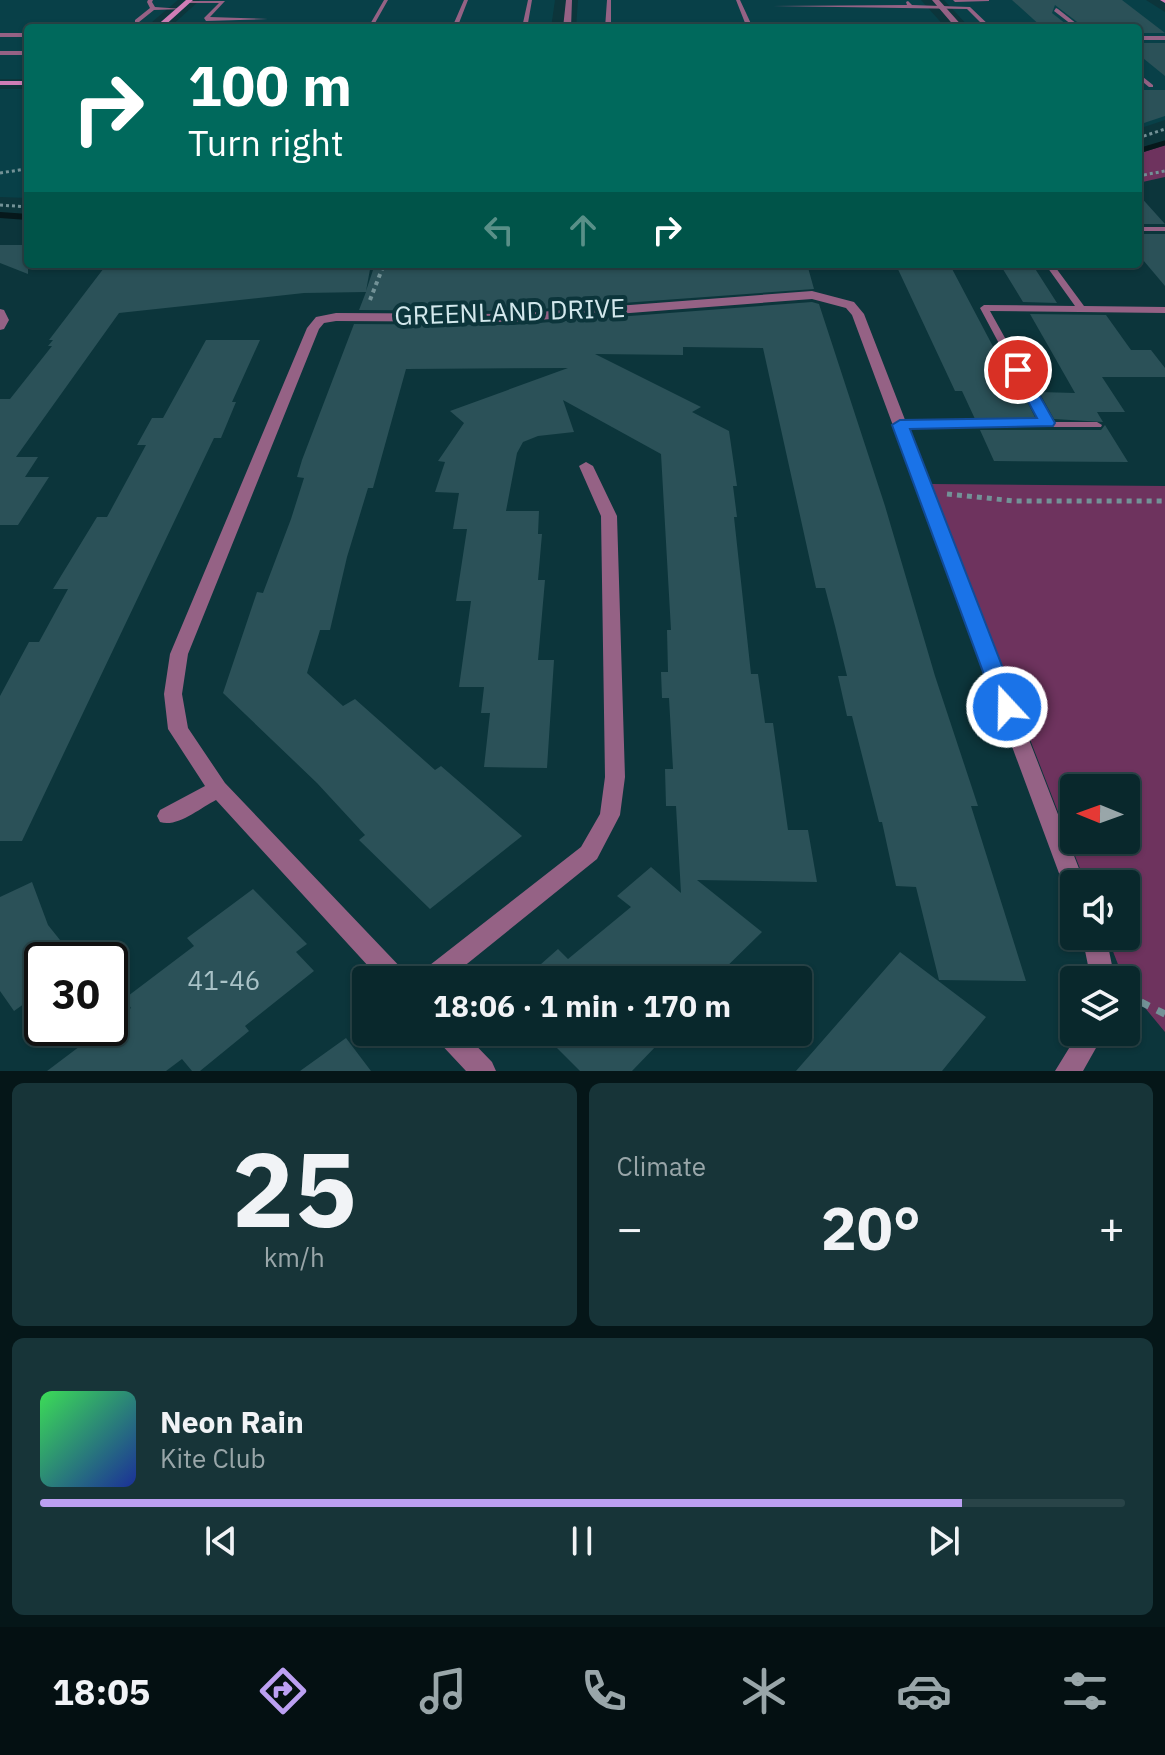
<!DOCTYPE html>
<meta charset="utf-8">
<style>
body{margin:0;font-family:"IBM Plex Sans",sans-serif;background:#173438;color:#f1f3f6;height:100vh;display:flex;flex-direction:column;font-size:30px;white-space:nowrap}
*{box-sizing:border-box;margin:0}
p{font-size:26px;color:#99a6a9}
.icon{flex:none;width:44px;height:44px;fill:none;stroke:currentColor;stroke-width:2;stroke-linecap:round;stroke-linejoin:round}
.map{position:relative;height:1071px;overflow:hidden}
.sheet{display:flex;flex-direction:column;gap:12px;padding:12px;background:#051618;flex:1}
.sheet>*{flex:none}
.guide{position:absolute;left:24px;top:24px;width:1118px;height:244px;border-radius:8px;box-shadow:0 2px 6px #0004,0 0 0 2px #294448;background:#00695c;color:#fff;overflow:hidden}
.needle{width:52px;rotate:271deg}
.tools{position:absolute;left:1060px;top:774px;display:grid;gap:16px}
.tools a{display:grid;place-items:center;width:80px;height:80px;border-radius:8px;background:#09282c;box-shadow:0 2px 6px #0004,0 0 0 2px #294448;font-size:40px}
.speed{position:absolute;left:24px;top:942px;display:flex;gap:16px;font-size:40px;font-weight:700;text-align:center}
.speed>*{display:grid;place-content:center;width:104px;height:104px;border-radius:50%;background:#09282c;box-shadow:0 2px 6px #0004,0 0 0 2px #294448;line-height:1}
.speed .limit{border:4px solid #111;border-radius:12px;background:#fff;color:#111}
.pin{position:absolute;display:grid;place-items:center;width:68px;height:68px;color:#fff;margin:-34px;border:4px solid #fff;border-radius:50%;box-shadow:0 2px 8px #0007}
.me{position:absolute;width:88px;margin:-44px;rotate:339deg;stroke-linejoin:round;filter:drop-shadow(0 0 6px #0008)}
.turn{display:flex;align-items:center;gap:28px;height:168px;padding:0 32px;font-size:36px}
.turn .icon{width:104px;height:104px;stroke-width:2.5}
.turn b{display:block;font-size:56px;line-height:68px}
.lanes{display:flex;align-items:center;height:76px;padding:0 32px;background:#0003;justify-content:center;gap:40px;direction:ltr}
.lanes .off{opacity:.35}
.big{font-size:60px;font-weight:800;line-height:1.1}
.sheet .card{flex:1;display:flex;flex-direction:column;justify-content:center;gap:12px;min-width:0;padding:0 28px;border-radius:12px;background:#173438}
.sheet .dial{align-items:center;gap:0}
.dial b{font-size:104px;line-height:1}
.song{display:flex;align-items:center;gap:24px}
.cover{width:96px;height:96px;border-radius:12px;background:linear-gradient(135deg,hsl(130 70% 55%),hsl(230 70% 35%))}
.played{height:8px;border-radius:4px;background:linear-gradient(90deg,#bca0f2 85%,#294448 85%)}
.keys{display:flex;justify-content:space-around;direction:ltr}
.heat{display:flex;justify-content:space-between;align-items:center;font-size:44px;direction:ltr}
.sheet .tiles{flex:1;display:grid;gap:12px;grid-template-columns:1fr 1fr}
.card:last-child{grid-column:span 2}
.trip{position:absolute;left:352px;top:966px;width:460px;height:80px;border-radius:8px;background:#09282c;box-shadow:0 2px 6px #0004,0 0 0 2px #294448;font-weight:800;line-height:80px;text-align:center}
.tab-bar{display:flex;height:128px;justify-content:space-around;align-items:center;background:#041012;color:#99a6a9}
.tab-bar .icon{width:56px;height:56px}
.tab-bar .selected{color:#bca0f2}
.tab-bar b{font-size:36px;color:#f1f3f6}
.map>svg:first-child{display:block}
</style>
<div class="map">
<svg width="1165" height="1071" viewBox="0 0 1165 1071">
<rect width="100%" height="100%" fill="#0c353b"/>
<path fill="#084048" d="M 0,0 L 178,0 L 145,28 L 28,28 L 28,79 L 0,79 Z
M 200,0 L 555,0 L 551,28 L 169,28 Z
M 578,0 L 921,0 L 946,28 L 576,28 Z
M 944,0 L 1146,0 L 1165,12 L 1165,120 L 1138,129 L 1138,28 L 970,28 Z
M 0,89 L 28,89 L 28,198 L 0,197 Z"/>
<path fill="#6e335e" fill-rule="evenodd" d="M 1165,145 L 1165,177 L 1138,183 L 1138,154 Z
M 931,484 L 1165,486 L 1165,1032 L 1126,985 L 1107,936 L 1126,936 L 1126,884 L 1086,884 ZM 1074,788 L 1126,788 L 1126,840 L 1074,840 Z"/>
<g fill="none" stroke-linecap="round" stroke-linejoin="round">
<path stroke="#06181b" stroke-width="5" d="M 1138,151 L 1165,143"/>
<path stroke="#06181b" stroke-width="6" d="M 0,215 L 28,217"/>
</g>
<path fill="#2b5158" d="M 1012,0 L 1122,0 L 1165,33 L 1138,33 L 1138,28 L 1085,28 L 1055,5 L 1052,13 L 1071,28 L 1043,28 Z
M 1138,43 L 1165,43 L 1165,76 L 1138,54 Z
M 1138,90 L 1165,90 L 1165,116 L 1138,125 Z
M 1138,194 L 1165,224 L 1138,224 Z
M 1138,234 L 1165,234 L 1165,286 L 1138,254 Z
M 0,245 L 28,245 L 28,274 L 0,263 Z
M 107,264 L 335,268 L 336,264 L 371,264 L 366,291 L 373,270 L 565,270 L 566,264 L 807,264 L 814,289 L 512,311 L 359,310 L 366,292 L 304,293 L 119,313 L 16,457 L 38,457 L 25,477 L 49,477 L 18,525 L 0,525 L 0,399 L 10,399 L 52,346 L 48,346 L 53,340 L 49,340 Z
M 896,265 L 950,265 L 1017,392 L 1022,392 L 1036,419 L 975,419 L 962,391 L 955,391 Z
M 1001,266 L 1034,267 L 1057,303 L 1023,302 Z
M 812,302 L 819,304 L 885,506 L 935,676 L 978,806 L 971,806 L 1026,981 L 939,980 L 916,887 L 896,886 L 882,822 L 879,822 L 852,716 L 847,716 L 838,676 L 847,676 L 835,626 L 825,588 L 816,588 L 763,348 L 683,347 L 683,355 L 595,354 L 701,407 L 692,412 L 729,431 L 737,486 L 733,486 L 737,517 L 734,517 L 751,674 L 758,674 L 765,723 L 773,723 L 788,830 L 808,830 L 817,882 L 697,880 L 762,932 L 714,979 L 703,969 L 691,980 L 523,980 L 558,949 L 568,959 L 631,907 L 617,896 L 651,867 L 681,893 L 676,806 L 666,806 L 665,769 L 673,769 L 669,698 L 662,698 L 661,672 L 668,672 L 667,630 L 671,630 L 661,454 L 563,400 L 574,432 L 538,436 L 523,442 L 517,453 L 506,511 L 539,511 L 538,534 L 542,534 L 538,580 L 545,580 L 538,660 L 554,660 L 547,768 L 484,767 L 490,713 L 481,713 L 484,687 L 459,687 L 471,601 L 456,601 L 467,529 L 453,529 L 459,493 L 435,492 L 445,462 L 438,461 L 464,423 L 450,411 L 568,368 L 406,369 L 373,488 L 368,488 L 347,557 L 330,630 L 320,630 L 307,673 L 343,706 L 355,699 L 435,770 L 441,766 L 522,836 L 430,909 L 359,840 L 365,835 L 317,783 L 223,693 L 257,592 L 263,593 L 291,519 L 304,478 L 297,477 L 302,460 L 354,324 L 512,325 Z
M 1030,314 L 1106,315 L 1131,350 L 1151,350 L 1165,368 L 1165,377 L 1102,377 L 1125,412 L 1097,412 L 1103,422 L 1054,419 L 1039,392 L 1075,393 Z
M 206,340 L 260,340 L 232,402 L 236,402 L 221,438 L 214,438 L 22,841 L 0,841 L 0,696 L 29,642 L 39,642 L 68,589 L 53,589 L 97,517 L 107,517 L 146,445 L 137,445 L 152,418 L 163,418 Z
M 1105,425 L 1128,462 L 994,461 L 980,430 L 1101,430 Z
M 32,882 L 48,925 L 76,960 L 42,960 L 42,991 L 14,1011 L 0,991 L 0,897 Z
M 253,889 L 307,944 L 296,952 L 314,971 L 245,1026 L 249,1031 L 200,1071 L 192,1071 L 182,1059 L 166,1071 L 47,1071 L 104,1028 L 110,1028 L 110,1023 L 131,1008 L 124,999 L 194,946 L 187,938 Z
M 900,952 L 986,1017 L 942,1071 L 796,1071 Z
M 541,1032 L 647,1032 L 659,1043 L 632,1071 L 580,1071 Z
M 346,1038 L 371,1071 L 300,1071 Z"/>
<g fill="none" stroke-linecap="round" stroke-linejoin="round">
<path stroke="#739297" stroke-width="3" stroke-dasharray="3 3" stroke-linecap="butt" d="M 1138,138 L 1165,129
M 0,173 L 26,169
M 1138,176 L 1165,171
M 0,205 L 28,207"/>
<path stroke="#739297" stroke-width="4" stroke-dasharray="4 4" stroke-linecap="butt" d="M 370,300 L 384,264"/>
<path stroke="#739297" stroke-width="5" stroke-dasharray="5 5" stroke-linecap="butt" d="M 947,494 L 1015,501 L 1165,501"/>
<path stroke="#739297" stroke-width="7" stroke-dasharray="9 9" stroke-linecap="butt" d="M 1141,1002 L 1165,1014"/>
<path fill="#956285" fill-rule="evenodd" d="M 148,0 L 153,0 L 152,2 L 155,7 L 183,9 L 154,10 L 139,22 L 135,22 L 135,20 L 150,8 L 147,2 Z
M 384,0 L 388,0 L 375,23 L 454,23 L 464,0 L 468,0 L 459,23 L 523,23 L 528,0 L 532,0 L 528,23 L 570,25 L 567,27 L 369,26 Z
M 607,0 L 611,0 L 611,28 L 605,28 Z
M 736,0 L 740,0 L 753,28 L 747,28 Z
M 953,0 L 989,0 L 989,1 L 955,2 Z
M 186,1 L 225,1 L 210,17 L 268,19 L 206,21 L 204,18 L 219,3 L 188,3 Z
M 908,1 L 912,5 L 970,7 L 992,28 L 986,28 L 967,9 L 773,6 L 907,5 L 906,2 Z
M 1056,8 L 1058,9 L 1082,28 L 1076,28 L 1054,11 Z
M 0,33 L 28,33 L 28,37 L 0,37 Z
M 1138,36 L 1165,36 L 1165,40 L 1138,40 Z
M 0,51 L 28,51 L 28,55 L 0,55 Z
M 1138,73 L 1153,85 L 1153,87 L 1149,87 L 1138,78 Z
M 1138,227 L 1165,227 L 1165,231 L 1138,231 Z
M 1045,264 L 1053,264 L 1084,306 L 1165,307 L 1165,313 L 990,311 L 1052,422 L 1097,422 L 1102,425 L 1101,427 L 896,427 L 895,425 L 900,422 L 1041,422 L 980,308 L 984,305 L 1075,306 Z"/>
<path fill="#956285" fill-rule="evenodd" d="M 566,0 L 572,0 L 571,28 L 563,28 Z
M 932,0 L 939,0 L 964,28 L 956,28 Z
M 812,291 L 854,302 L 864,314 L 1085,884 L 1074,884 L 1074,893 L 1066,891 L 1063,884 L 852,315 L 846,308 L 812,299 L 512,322 L 336,321 L 324,323 L 319,329 L 188,654 L 182,694 L 188,728 L 225,783 L 405,972 L 409,980 L 381,980 L 216,800 C 200,808 177,828 160,822 L 157,816 L 160,810 L 205,786 L 168,729 L 164,694 L 170,654 L 307,328 L 316,317 L 336,313 L 512,314 Z
M 0,309 L 4,310 L 9,320 L 4,329 L 0,330 Z
M 586,462 L 593,466 L 617,516 L 625,777 L 620,815 L 597,859 L 447,980 L 417,980 L 421,972 L 581,847 L 600,814 L 605,777 L 601,516 L 579,466 Z
M 1082,936 L 1106,936 L 1115,980 L 1091,980 Z
M 434,1032 L 463,1032 L 492,1062 L 496,1071 L 466,1071 L 437,1040 Z
M 1079,1032 L 1105,1032 L 1083,1071 L 1055,1071 Z"/>
<path fill="#cf7db6" fill-rule="evenodd" d="M 186,0 L 193,0 L 162,28 L 154,28 Z
M 1160,0 L 1165,0 L 1165,3 Z
M 0,81 L 28,81 L 28,85 L 0,85 Z"/>
</g>
<path fill="#1a73e8" stroke="#114b97" stroke-width="2" d="M 1018,366 L 1025,370 L 1055,423 L 1053,426 L 910,429 L 1018,707 L 1007,715 L 996,707 L 892,425 L 900,420 L 1037,418 L 1011,370 Z"/>
<g text-anchor="middle" stroke-width="8" stroke-linejoin="round" paint-order="stroke">
<g font-size="26" fill="#d3e8ec" stroke="#0c353b">
<text transform="translate(510 312) rotate(-2)" y="9">GREENLAND DRIVE</text>
</g>
<g font-size="26" fill="#a9c2c7">
<text x="224" y="990">41-46</text>
</g>
</g>
</svg>
<div class="tools">
<a><svg class="needle" viewBox="-14 -14 28 28"><path d="M0-13l5 13h-10z" fill="#e53935"/><path d="M0 13l5-13h-10z" fill="#99a6a9"/></svg></a>
<a><svg class="icon" aria-label="sound" viewBox="0 0 24 24"><path d="M4 9h4l5-4v14l-5-4H4zM17 9q2 3 0 6"/></svg></a>
<a><svg class="icon" aria-label="layers" viewBox="0 0 24 24"><path d="M12 4l9 5-9 5-9-5zM3 14l9 5 9-5"/></svg></a>
</div>
<div class="speed"><div class="limit">30</div></div>
<div class="pin" style="left:1018px;top:370px;background:#d93025"><svg class="icon" aria-label="arrive" viewBox="0 0 24 24"><path d="M6 21V4h12l-3 4 3 4H6"/></svg></div>
<svg class="me" style="left:1007px;top:707px" viewBox="-20 -20 40 40"><circle r="17" fill="#1a73e8" stroke="#fff" stroke-width="3"/><path d="M0-11L8 9 0 5-8 9z" fill="#fff"/></svg>
<div class="trip">18:06 · 1 min · 170 m</div>
<div class="guide">
<div class="turn"><svg class="icon" aria-label="right" viewBox="0 0 24 24"><path d="M7 20v-9h11M14 6l5 5-5 5"/></svg><div><b>100 m</b>Turn right</div></div>
<div class="lanes"><svg class="icon off" aria-label="left" viewBox="0 0 24 24"><path d="M17 20v-9H6M10 6l-5 5 5 5"/></svg><svg class="icon off" aria-label="ahead" viewBox="0 0 24 24"><path d="M12 20V5M6 11l6-6 6 6"/></svg><svg class="icon" aria-label="right" viewBox="0 0 24 24"><path d="M7 20v-9h11M14 6l5 5-5 5"/></svg></div>
</div>
</div>
<section class="sheet">
<div class="tiles">
<div class="card dial"><b>25</b><p>km/h</p></div>
<div class="card"><p>Climate</p>
<div class="heat"><a>−</a><b class="big">20°</b><a>+</a></div>
</div>
<div class="card">
<div class="song"><i class="cover"></i><div><b>Neon Rain</b><p>Kite Club</p></div></div>
<div class="played"></div>
<div class="keys"><svg class="icon" aria-label="previous" viewBox="0 0 24 24"><path d="M18 5L8 12l10 7zM5 5v14"/></svg><svg class="icon" aria-label="pause" viewBox="0 0 24 24"><path d="M8 5v14M16 5v14"/></svg><svg class="icon" aria-label="next" viewBox="0 0 24 24"><path d="M6 5l10 7-10 7zM19 5v14"/></svg></div>
</div>
</div>
</section>
<nav class="tab-bar">
<b>18:05</b>
<svg class="icon selected" aria-label="directions" viewBox="0 0 24 24"><path d="M12 3l9 9-9 9-9-9zM9 14v-3h6M13 9l2 2-2 2"/></svg>
<svg class="icon" aria-label="music" viewBox="0 0 24 24"><path d="M9 18V5l10-2v13"/><circle cx="6" cy="18" r="3"/><circle cx="16" cy="16" r="3"/></svg>
<svg class="icon" aria-label="phone" viewBox="0 0 24 24"><path d="M5 4h4l2 5-3 2q2 4 5 5l2-3 5 2v4C11 20 4 13 5 4z"/></svg>
<svg class="icon" aria-label="climate" viewBox="0 0 24 24"><path d="M12 3v18M4 7l16 10M4 17L20 7"/></svg>
<svg class="icon" aria-label="car" viewBox="0 0 24 24"><path d="M5 17H2v-5l4-1 3-4h7l3 4 3 1v5h-3M9 17h6M6 11h13"/><circle cx="7" cy="17" r="2"/><circle cx="17" cy="17" r="2"/></svg>
<svg class="icon" aria-label="filters" viewBox="0 0 24 24"><path d="M4 7h16M4 17h16"/><circle cx="9" cy="7" r="2"/><circle cx="15" cy="17" r="2"/></svg>
</nav>
